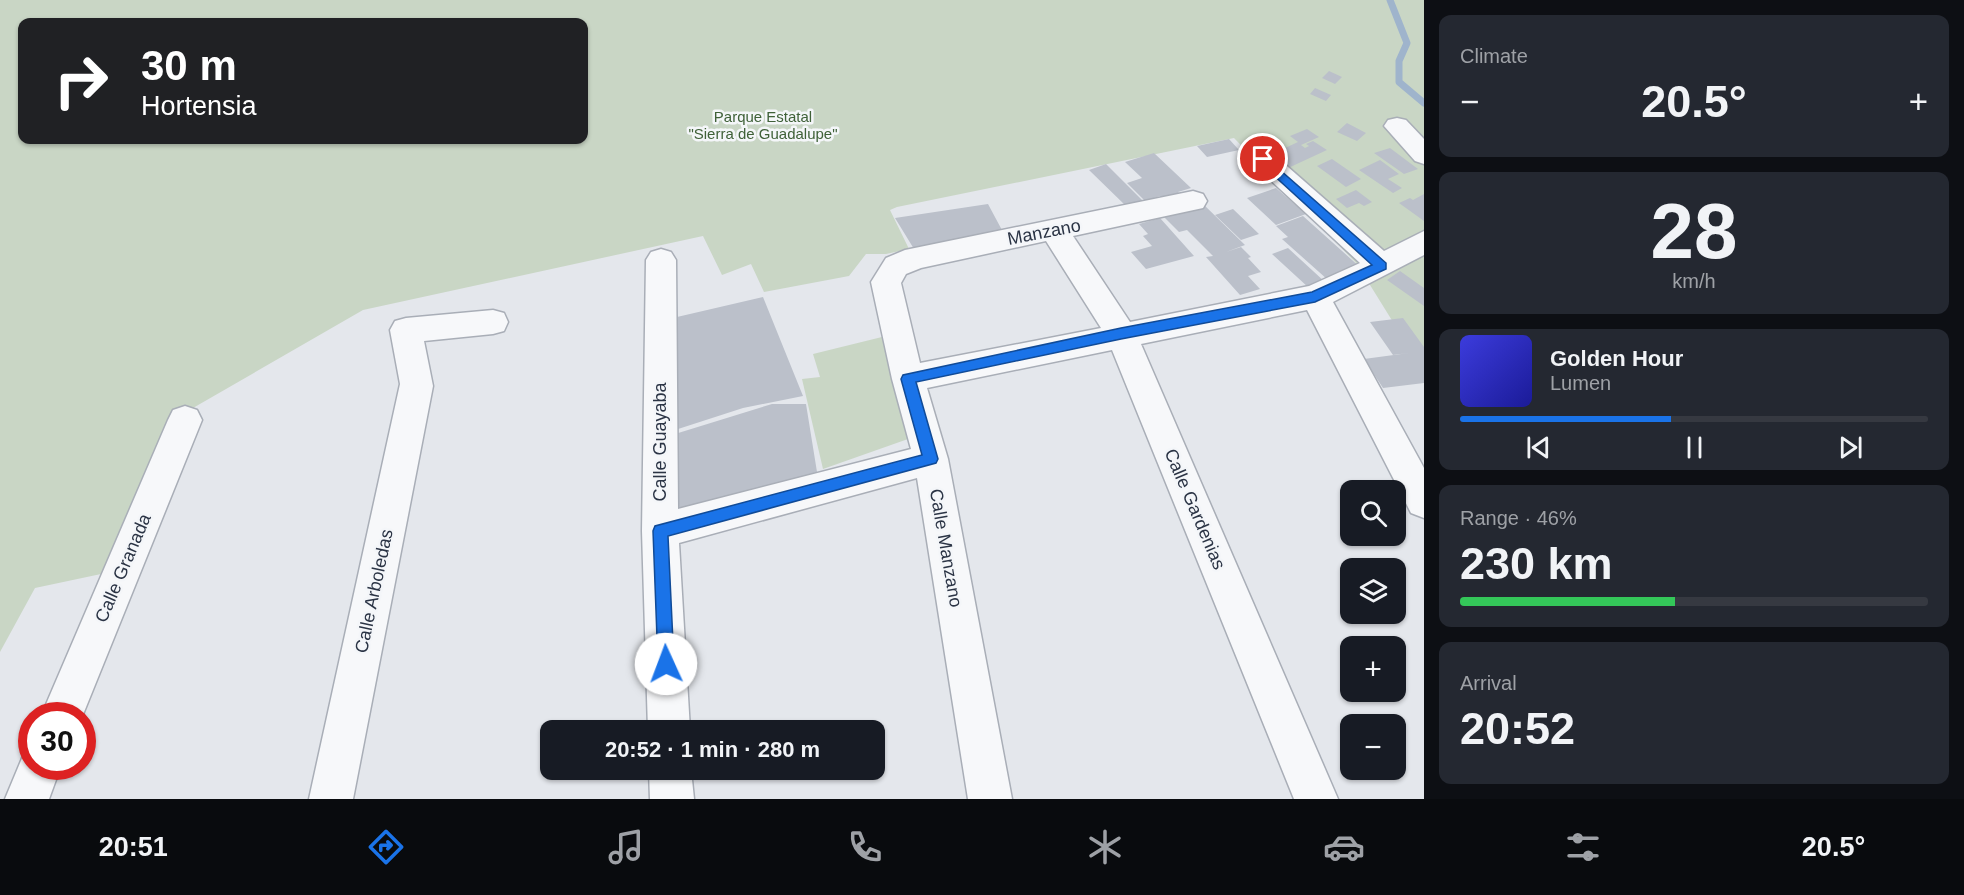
<!DOCTYPE html>
<meta charset="utf-8">
<style>
body{margin:0;font-family:Helvetica,sans-serif;background:#242831;color:#f1f3f6;height:100vh;display:flex;flex-direction:column;font-size:22px;white-space:nowrap}
*{box-sizing:border-box;margin:0}
p{font-size:20px;color:#9ea1a6}
.icon{flex:none;width:33px;height:33px;fill:none;stroke:currentColor;stroke-width:2;stroke-linecap:round;stroke-linejoin:round}
.map{position:relative;flex:1;overflow:hidden}
.panel{display:flex;flex-direction:column;gap:15px;padding:15px;background:#0d0f14;width:540px}
.panel>*{flex:none}
.guide{position:absolute;left:18px;top:18px;width:570px;height:126px;border-radius:12px;box-shadow:0 2px 4px #0004;background:#202124;color:#fff;overflow:hidden}
.fabs{position:absolute;left:1340px;top:480px;display:grid;gap:12px}
.fabs a{display:grid;place-items:center;width:66px;height:66px;border-radius:12px;background:#171b24;box-shadow:0 2px 4px #0004;font-size:30px}
.speed{position:absolute;left:18px;top:702px;display:flex;gap:12px;font-size:30px;font-weight:700;text-align:center}
.speed>*{display:grid;place-content:center;width:78px;height:78px;border-radius:50%;background:#171b24;box-shadow:0 2px 4px #0004;line-height:1}
.speed .limit{border:9px solid #d22;background:#fff;color:#111}
.pin{position:absolute;display:grid;place-items:center;width:51px;height:51px;color:#fff;margin:-26px;border:3px solid #fff;border-radius:50%;box-shadow:0 2px 6px #0007}
.me{position:absolute;width:66px;margin:-33px;rotate:358deg;stroke-linejoin:round;filter:drop-shadow(0 0 4px #0008)}
.turn{display:flex;align-items:center;gap:21px;height:126px;padding:0 24px;font-size:27px}
.turn .icon{width:78px;height:78px;stroke-width:2.5}
.turn b{display:block;font-size:42px;line-height:51px}
.big{font-size:45px;font-weight:800;line-height:1.1}
.panel .card{flex:1;display:flex;flex-direction:column;justify-content:center;gap:9px;min-width:0;padding:0 21px;border-radius:12px;background:#242831}
.panel .dial{align-items:center;gap:0}
.dial b{font-size:78px;line-height:1}
.song{display:flex;align-items:center;gap:18px}
.cover{width:72px;height:72px;border-radius:9px;background:linear-gradient(135deg,hsl(240 70% 55%),hsl(240 70% 35%))}
.played{height:6px;border-radius:3px;background:linear-gradient(90deg,#1a73e8 45%,#363941 45%)}
.keys{display:flex;justify-content:space-around;direction:ltr}
.heat{display:flex;justify-content:space-between;align-items:center;font-size:33px;direction:ltr}
.charge{height:9px;border-radius:4px;background:linear-gradient(90deg,#34c759 46%,#363941 0)}
.trip{position:absolute;left:540px;top:720px;width:345px;height:60px;border-radius:12px;background:#171b24;box-shadow:0 2px 4px #0004;font-weight:800;line-height:60px;text-align:center}
.tabs{display:flex;height:96px;justify-content:space-around;align-items:center;background:#090b0e;color:#9ea1a6}
.tabs .icon{width:42px;height:42px}
.tabs .current{color:#1a73e8}
.tabs b{font-size:27px;color:#f1f3f6}
main{display:flex;flex:1;min-height:0}
.map>svg:first-child{display:block}
</style>
<main>
<div class="map">
<svg width="1424" height="799" viewBox="0 0 1424 799">
<rect width="100%" height="100%" fill="#e4e7ec"/>
<path fill="#c9d6c5" fill-rule="evenodd" d="M 0,0 L 1424,0 L 1424,372 L 1357,264 L 1234,138 L 897,207 L 890,210 L 909,249 L 886,254 L 866,254 L 849,276 L 764,292 L 751,264 L 722,275 L 703,236 L 363,310 L 186,412 L 157,446 L 101,574 L 35,588 L 0,652 ZM 22,22 L 584,22 L 584,140 L 22,140 Z
M 886,336 L 908,439 L 823,469 L 802,379 L 820,377 L 813,354 Z"/>
<g fill="none" stroke-linecap="round" stroke-linejoin="round">
<path stroke="#9fb4cc" stroke-width="7" d="M 1390,0 L 1407,43 L 1399,61 L 1399,82 L 1424,103"/>
</g>
<path fill="#bbc0ca" d="M 1329,71 L 1342,77 L 1335,84 L 1322,78 Z
M 1315,88 L 1331,95 L 1326,101 L 1310,94 Z
M 1347,123 L 1366,133 L 1357,141 L 1337,132 Z
M 1307,129 L 1319,137 L 1301,145 L 1305,148 L 1309,146 L 1306,144 L 1313,141 L 1327,150 L 1286,169 L 1268,156 L 1298,142 L 1290,136 Z
M 1229,139 L 1239,150 L 1207,157 L 1197,146 Z
M 1390,148 L 1418,169 L 1404,174 L 1374,153 Z
M 1154,153 L 1191,188 L 1178,192 L 1182,196 L 1166,202 L 1160,196 L 1145,201 L 1127,183 L 1142,178 L 1125,162 Z
M 1332,159 L 1361,179 L 1346,187 L 1317,166 Z
M 1380,160 L 1399,174 L 1388,179 L 1402,188 L 1393,193 L 1359,170 Z
M 1106,164 L 1144,202 L 1127,207 L 1089,170 Z
M 1276,188 L 1306,214 L 1276,225 L 1247,198 Z
M 1356,190 L 1372,202 L 1364,206 L 1359,203 L 1347,208 L 1336,199 Z
M 1424,194 L 1424,221 L 1399,203 L 1410,198 L 1413,200 Z
M 1201,202 L 1245,245 L 1226,252 L 1241,247 L 1251,257 L 1248,258 L 1261,272 L 1248,276 L 1260,289 L 1240,295 L 1206,257 L 1213,256 L 1187,230 L 1179,232 L 1162,215 Z
M 988,204 L 1003,232 L 914,249 L 895,218 Z
M 1233,209 L 1259,234 L 1241,240 L 1215,215 Z
M 1303,216 L 1361,268 L 1328,280 L 1282,239 L 1288,237 L 1276,226 Z
M 1160,218 L 1194,256 L 1146,269 L 1131,252 L 1152,246 L 1143,236 L 1148,234 L 1139,224 Z
M 1288,248 L 1325,282 L 1309,288 L 1272,254 Z
M 1400,271 L 1424,288 L 1424,306 L 1387,280 Z
M 763,297 L 803,396 L 743,408 L 675,430 L 677,317 Z
M 1403,318 L 1424,347 L 1424,383 L 1383,388 L 1364,359 L 1416,352 L 1393,355 L 1370,322 Z
M 772,404 L 806,404 L 817,472 L 671,517 L 675,434 Z"/>
<g fill="none" stroke-linecap="round" stroke-linejoin="round">
<g stroke="#a9aeb7" stroke-width="3">
<path id="minor" d="M 1397,118 L 1406,120 L 1424,139 L 1424,164 L 1415,161 L 1384,126 L 1388,120 Z
M 1263,150 L 1272,153 L 1384,251 L 1424,231 L 1424,255 L 1333,302 L 1424,468 L 1424,518 L 1411,513 L 1307,310 L 1141,344 L 1338,799 L 1294,799 L 1112,350 L 927,388 L 948,459 L 1012,799 L 968,799 L 917,478 L 679,543 L 690,730 L 648,730 L 642,531 L 646,260 L 651,252 L 661,249 L 671,252 L 676,260 L 678,509 L 911,449 L 892,379 L 871,282 L 886,258 L 905,250 L 1193,191 L 1203,194 L 1207,201 L 1203,208 L 1073,236 L 1130,322 L 1309,286 L 1360,263 L 1254,165 L 1250,159 L 1254,153 ZM 1046,241 L 1101,328 L 920,363 L 901,283 L 906,274 L 921,268 Z
M 493,310 L 504,313 L 508,322 L 504,331 L 493,334 L 424,341 L 433,386 L 353,799 L 309,799 L 400,384 L 390,330 L 395,321 L 406,318 Z
M 185,406 L 197,410 L 202,420 L 82,717 L 41,716 L 168,420 L 173,410 Z
M 32,748 L 32,766 L 61,766 L 49,799 L 5,799 L 25,751 Z
M 649,770 L 691,770 L 694,799 L 650,799 Z"/>
</g>
<use href="#minor" fill="#f7f8fa" fill-rule="evenodd"/>
</g>
<path fill="#1a73e8" stroke="#114b97" stroke-width="1.5" d="M 1263,155 L 1386,263 L 1386,269 L 1315,302 L 1121,339 L 916,382 L 938,459 L 936,463 L 668,536 L 674,664 L 672,670 L 666,672 L 660,670 L 658,664 L 653,531 L 655,526 L 922,455 L 901,379 L 903,375 L 1121,328 L 1312,292 L 1372,265 L 1259,162 L 1257,159 Z"/>
<g text-anchor="middle" stroke-width="5" stroke-linejoin="round" paint-order="stroke">
<g font-size="15" fill="#3f6138" stroke="#f4f6f9">
<text x="763" y="122">Parque Estatal<tspan x="763" dy="17">"Sierra de Guadalupe"</tspan></text>
</g>
<g font-size="18" fill="#2b3445" stroke="#f4f6f9">
<text transform="translate(1044 232) rotate(-11)" y="6">Manzano</text>
<text transform="translate(660 442) rotate(-90)" y="6">Calle Guayaba</text>
<text transform="translate(1195 509) rotate(67)" y="6">Calle Gardenias</text>
<text transform="translate(946 548) rotate(80)" y="6">Calle Manzano</text>
<text transform="translate(123 568) rotate(-67)" y="6">Calle Granada</text>
<text transform="translate(374 591) rotate(-78)" y="6">Calle Arboledas</text>
</g>
</g>
</svg>
<div class="fabs">
<a><svg class="icon" aria-label="search" viewBox="0 0 24 24"><circle cx="10" cy="10" r="6"/><path d="M15 15l6 6"/></svg></a>
<a><svg class="icon" aria-label="layers" viewBox="0 0 24 24"><path d="M12 4l9 5-9 5-9-5zM3 14l9 5 9-5"/></svg></a>
<a>+</a>
<a>−</a>
</div>
<div class="speed"><div class="limit">30</div></div>
<div class="pin" style="left:1263px;top:159px;background:#d93025"><svg class="icon" aria-label="arrive" viewBox="0 0 24 24"><path d="M6 21V4h12l-3 4 3 4H6"/></svg></div>
<svg class="me" style="left:666px;top:664px" viewBox="-20 -20 40 40"><circle r="19" fill="#fff"/><path d="M0-13L10 11 0 6-10 11z" fill="#1a73e8"/></svg>
<div class="trip">20:52 · 1 min · 280 m</div>
<div class="guide">
<div class="turn"><svg class="icon" aria-label="right" viewBox="0 0 24 24"><path d="M7 20v-9h11M14 6l5 5-5 5"/></svg><div><b>30 m</b>Hortensia</div></div>
</div>
</div>
<section class="panel">
<div class="card"><p>Climate</p>
<div class="heat"><a>−</a><b class="big">20.5°</b><a>+</a></div>
</div>
<div class="card dial"><b>28</b><p>km/h</p></div>
<div class="card">
<div class="song"><i class="cover"></i><div><b>Golden Hour</b><p>Lumen</p></div></div>
<div class="played"></div>
<div class="keys"><svg class="icon" aria-label="previous" viewBox="0 0 24 24"><path d="M18 5L8 12l10 7zM5 5v14"/></svg><svg class="icon" aria-label="pause" viewBox="0 0 24 24"><path d="M8 5v14M16 5v14"/></svg><svg class="icon" aria-label="next" viewBox="0 0 24 24"><path d="M6 5l10 7-10 7zM19 5v14"/></svg></div>
</div>
<div class="card"><p>Range · 46%</p><b class="big">230 km</b><div class="charge"></div></div>
<div class="card"><p>Arrival</p><b class="big">20:52</b></div>
</section>
</main>
<nav class="tabs">
<b>20:51</b>
<svg class="icon current" aria-label="directions" viewBox="0 0 24 24"><path d="M12 3l9 9-9 9-9-9zM9 14v-3h6M13 9l2 2-2 2"/></svg>
<svg class="icon" aria-label="music" viewBox="0 0 24 24"><path d="M9 18V5l10-2v13"/><circle cx="6" cy="18" r="3"/><circle cx="16" cy="16" r="3"/></svg>
<svg class="icon" aria-label="phone" viewBox="0 0 24 24"><path d="M5 4h4l2 5-3 2q2 4 5 5l2-3 5 2v4C11 20 4 13 5 4z"/></svg>
<svg class="icon" aria-label="climate" viewBox="0 0 24 24"><path d="M12 3v18M4 7l16 10M4 17L20 7"/></svg>
<svg class="icon" aria-label="car" viewBox="0 0 24 24"><path d="M5 17H2v-5l4-1 3-4h7l3 4 3 1v5h-3M9 17h6M6 11h13"/><circle cx="7" cy="17" r="2"/><circle cx="17" cy="17" r="2"/></svg>
<svg class="icon" aria-label="filters" viewBox="0 0 24 24"><path d="M4 7h16M4 17h16"/><circle cx="9" cy="7" r="2"/><circle cx="15" cy="17" r="2"/></svg>
<b>20.5°</b>
</nav>
